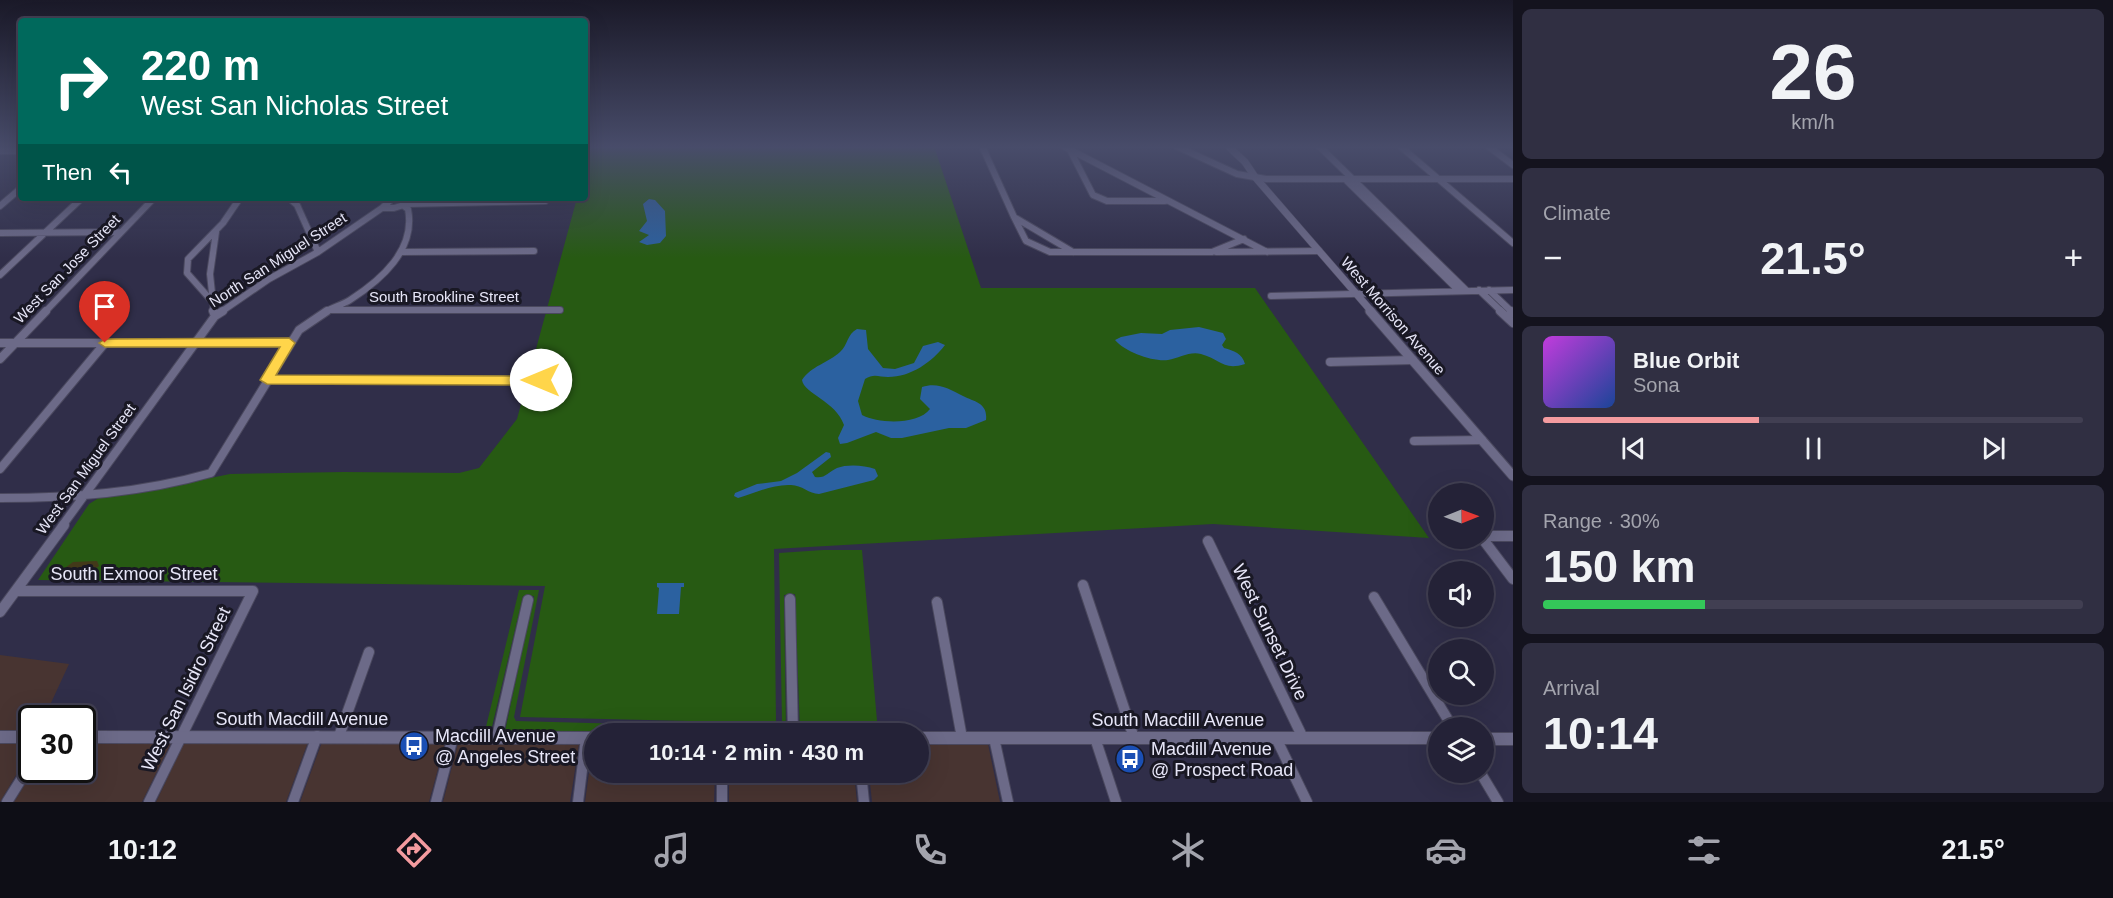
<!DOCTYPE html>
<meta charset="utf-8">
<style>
body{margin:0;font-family:Helvetica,sans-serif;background:#302f42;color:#f1f3f6;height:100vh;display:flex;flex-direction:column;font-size:22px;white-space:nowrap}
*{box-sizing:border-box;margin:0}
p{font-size:20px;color:#a3a4ad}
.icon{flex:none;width:33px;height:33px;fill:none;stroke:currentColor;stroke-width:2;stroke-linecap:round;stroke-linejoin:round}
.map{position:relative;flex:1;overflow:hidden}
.details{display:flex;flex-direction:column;gap:9px;padding:9px;background:#14131e;width:600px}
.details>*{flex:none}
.top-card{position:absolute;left:18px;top:18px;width:570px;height:183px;border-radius:6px;box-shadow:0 6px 24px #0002,0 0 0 2px #413f52;background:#00695c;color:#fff;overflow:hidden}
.needle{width:39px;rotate:89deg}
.fabs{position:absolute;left:1428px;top:483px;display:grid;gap:12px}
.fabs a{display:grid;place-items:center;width:66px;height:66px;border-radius:50%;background:#242237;box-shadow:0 6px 24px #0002,0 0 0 2px #413f52;font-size:30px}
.speed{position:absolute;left:18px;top:705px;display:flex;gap:12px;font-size:30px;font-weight:700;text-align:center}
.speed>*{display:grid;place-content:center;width:78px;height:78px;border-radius:50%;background:#242237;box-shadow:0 6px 24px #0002,0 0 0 2px #413f52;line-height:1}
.speed .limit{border:3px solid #111;border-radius:9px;background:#fff;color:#111}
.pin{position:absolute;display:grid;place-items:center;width:51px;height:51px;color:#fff;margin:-62px -26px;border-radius:50% 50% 50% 0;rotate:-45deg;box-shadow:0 0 6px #0007}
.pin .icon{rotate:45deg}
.me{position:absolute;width:66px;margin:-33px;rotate:270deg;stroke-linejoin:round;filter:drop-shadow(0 0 4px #0008)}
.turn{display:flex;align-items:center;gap:21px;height:126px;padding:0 24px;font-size:27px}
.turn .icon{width:78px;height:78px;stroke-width:2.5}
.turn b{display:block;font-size:42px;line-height:51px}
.then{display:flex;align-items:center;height:57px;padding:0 24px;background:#0003;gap:12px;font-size:22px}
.big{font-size:45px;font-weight:600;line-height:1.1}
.details .card{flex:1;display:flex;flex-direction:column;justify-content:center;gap:9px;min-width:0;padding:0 21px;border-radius:9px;background:#302f42}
.details .dial{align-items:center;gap:0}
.dial b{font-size:78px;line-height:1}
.song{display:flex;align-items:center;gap:18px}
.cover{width:72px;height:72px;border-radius:9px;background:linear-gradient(135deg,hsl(290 70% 55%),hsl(220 70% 35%))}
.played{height:6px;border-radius:3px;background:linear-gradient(90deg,#f49b9f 40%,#413f52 40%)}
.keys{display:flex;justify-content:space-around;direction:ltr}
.heat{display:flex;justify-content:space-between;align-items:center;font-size:33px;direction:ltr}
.charge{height:9px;border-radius:4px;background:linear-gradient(90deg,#34c759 30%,#413f52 0)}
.trip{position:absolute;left:584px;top:723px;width:345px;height:60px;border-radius:30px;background:#242237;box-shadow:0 6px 24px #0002,0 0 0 2px #413f52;font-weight:600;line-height:60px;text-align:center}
.dock{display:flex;height:96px;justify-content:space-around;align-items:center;background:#0e0e16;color:#a3a4ad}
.dock .icon{width:42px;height:42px}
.dock .current{color:#f49b9f}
.dock b{font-size:27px;color:#f1f3f6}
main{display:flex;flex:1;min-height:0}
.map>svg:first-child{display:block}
</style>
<main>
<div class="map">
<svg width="1513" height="802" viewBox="0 0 1513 802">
<rect width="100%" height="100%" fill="#302e49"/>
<path fill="#483431" d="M 0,655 L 69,664 L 44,718 L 32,718 L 31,731 L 0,731 Z
M 308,742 L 286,802 L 156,802 L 184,743 Z
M 322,742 L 445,743 L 429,802 L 300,802 Z
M 0,743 L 31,743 L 31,750 L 0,802 Z
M 83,743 L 171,743 L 142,802 L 14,802 L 34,770 L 82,770 Z
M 458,743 L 579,744 L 570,802 L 443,802 Z
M 593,744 L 594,772 L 715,773 L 714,802 L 585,802 Z
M 918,744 L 988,744 L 1000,802 L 872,802 L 869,773 L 918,772 Z
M 729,773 L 854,773 L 857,802 L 729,802 Z"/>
<path fill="#275a13" d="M 588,146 L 934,146 L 981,288 L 1255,288 L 1429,538 L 1213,524 L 774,549 L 776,723 L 520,717 L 545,586 L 38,580 L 89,504 L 102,496 L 137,493 L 230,474 L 344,472 L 459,473 L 479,468 L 517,419 L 577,198 L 585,198 L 585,161 Z
M 823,550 L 862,550 L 878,732 L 800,732 L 795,594 L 784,595 L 786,732 L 505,731 L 534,596 L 523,596 L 491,731 L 485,731 L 519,590 L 539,590 L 514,717 L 516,721 L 778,728 L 782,723 L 779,553 Z"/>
<path fill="#423919" d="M 73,562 L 97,561 L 99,566 L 87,575 L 75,575 L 72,571 L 64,574 L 65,568 Z"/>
<path fill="#2b61a0" d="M 649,199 L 655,200 L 665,211 L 666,236 L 660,243 L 647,245 L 639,242 L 649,235 L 639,231 L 647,221 L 643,204 Z
M 1199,327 L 1223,333 L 1226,339 L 1222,345 L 1224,348 C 1234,351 1242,353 1245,364 C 1223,371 1220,359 1201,354 C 1190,351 1179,358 1168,360 C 1153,362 1125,352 1115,340 L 1121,337 L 1141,333 L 1162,334 L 1170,330 Z
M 857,329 L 866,330 L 868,349 L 883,368 L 895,369 L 914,363 L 923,346 L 938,342 L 945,345 C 932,362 911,377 888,377 C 879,377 874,373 865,379 L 858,401 L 862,415 C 879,424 918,425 930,409 L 920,399 L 922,387 C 938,382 949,389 963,396 C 975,402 988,403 986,420 L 966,428 L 949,428 L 902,438 L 891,438 L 876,432 L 847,443 L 840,444 L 838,438 L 844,425 C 836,401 804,394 802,380 C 811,366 828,363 840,352 C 848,345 847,334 857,329 Z
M 826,452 L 830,453 L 831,457 L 812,472 L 815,477 C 825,479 828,472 837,468 C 847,464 864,465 875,469 L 878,476 L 874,480 L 819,494 C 809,494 802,485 791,485 C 773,484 755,493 738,498 L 734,496 L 735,493 L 757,484 L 781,481 L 797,473 Z
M 657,583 L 684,583 L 684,587 L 681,587 L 679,614 L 657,614 L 659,588 L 657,587 Z"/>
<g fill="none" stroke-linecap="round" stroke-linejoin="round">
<g stroke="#4a485e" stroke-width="8">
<path id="minor-far2" d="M 982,146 L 1014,217 L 1073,252
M 1063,146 L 1267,252
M 1176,146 L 1237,174 L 1266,179 L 1513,179
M 1319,146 L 1466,290
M 1400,146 L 1513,243
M 1488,146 L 1513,165
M 1070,150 L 1093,195 L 1107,201 L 1165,201
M 0,151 L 21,151
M 1347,181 L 1458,290
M 289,198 L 297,205 L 318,252
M 393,198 L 382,208 L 394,208 L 407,204 L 408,198
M 407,204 L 545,201
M 0,206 L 21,188
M 1014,217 L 1026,241 L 1050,252 L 1212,252 L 1244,239
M 0,233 L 121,232
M 401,252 L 534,251
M 1216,252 L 1319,251
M 0,275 L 82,198
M 1479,290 L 1502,312
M 1489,290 L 1512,312
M 1271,296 L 1513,290
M 210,299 L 187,273 L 188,259 L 223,223 L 240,198
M 331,310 L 560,310
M 45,312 L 154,198
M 214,312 L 210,274 L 216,232
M 221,312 L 269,279 L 318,252 L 382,208
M 325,312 C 333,307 342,305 350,300 C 381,280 416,250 408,209 L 404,206"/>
</g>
<g stroke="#4a485e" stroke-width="10">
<path id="minor-far1" d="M 213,311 L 215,316
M 1500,311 L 1513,323
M 1511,311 L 1513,313
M 0,343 L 289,343
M 0,359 L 46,311
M 1330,362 L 1413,360
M 267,380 L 541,380
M 1414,441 L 1482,440
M 0,469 L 105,343
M 0,498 C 72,498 141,493 211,473 L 299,330 L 327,311
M 62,526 L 215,316 L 223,311"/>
</g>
<g stroke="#4a485e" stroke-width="12">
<path id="minor" d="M 1484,536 L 1513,536
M 1482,538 L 1513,579
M 1208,541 L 1303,738
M 1083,585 L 1134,738
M 16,591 L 253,591 L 149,802
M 1374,597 L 1453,728
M 790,599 L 793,734
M 937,602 L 962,738
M 0,612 L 64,525
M 339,736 L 369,652
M 497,737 L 528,600
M 994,738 L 1008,802
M 1095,738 L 1116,802
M 1276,738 L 1307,802
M 722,772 L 722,802
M 861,772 L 864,802
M 1480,772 L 1498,802
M 7,802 L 32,762
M 293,802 L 317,736
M 436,802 L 453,737
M 578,802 L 586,738"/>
</g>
<g stroke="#4a485e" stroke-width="8">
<path id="tertiary-far2" d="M 1228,146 L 1245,162 L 1255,177 L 1372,312"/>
</g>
<g stroke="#4a485e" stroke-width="11">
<path id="tertiary-far1" d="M 1370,311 L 1513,476"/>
</g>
<g stroke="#4a485e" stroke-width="14">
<path id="tertiary" d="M 0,737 L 32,737
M 82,737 L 594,738
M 918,738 L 1438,738
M 1484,739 L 1513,739"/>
</g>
<use href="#minor-far2" stroke="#6c6a88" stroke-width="6"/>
<use href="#minor-far1" stroke="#6c6a88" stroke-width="8"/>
<use href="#minor" stroke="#6c6a88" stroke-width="10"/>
<use href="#tertiary-far2" stroke="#6c6a88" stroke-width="7"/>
<use href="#tertiary-far1" stroke="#6c6a88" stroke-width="9"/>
<use href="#tertiary" stroke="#6c6a88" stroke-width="12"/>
</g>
<linearGradient id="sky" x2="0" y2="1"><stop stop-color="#1a1928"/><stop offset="0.57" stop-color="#484c6a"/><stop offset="1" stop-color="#484c6a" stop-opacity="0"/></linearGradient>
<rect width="1513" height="258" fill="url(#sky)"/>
<path fill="#ffd54a" stroke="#a68a30" stroke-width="1.5" d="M 289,338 L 295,343 L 276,375 L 541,376 L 548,380 L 541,385 L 267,384 L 260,380 L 280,347 L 105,347 L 99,343 L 105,339 Z"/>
<defs>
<g id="bus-disc" transform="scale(1.5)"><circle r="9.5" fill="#1a4fb4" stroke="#191824"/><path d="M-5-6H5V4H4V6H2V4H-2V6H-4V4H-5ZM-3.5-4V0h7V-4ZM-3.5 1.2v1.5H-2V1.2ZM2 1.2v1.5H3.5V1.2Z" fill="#fff"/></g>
</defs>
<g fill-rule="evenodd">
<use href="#bus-disc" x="414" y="746"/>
<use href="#bus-disc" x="1130" y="759"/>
</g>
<g text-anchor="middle" stroke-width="6" stroke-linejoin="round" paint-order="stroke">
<g font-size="15" fill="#e7e6f8" stroke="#191824">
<text transform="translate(278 260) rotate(-33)" y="5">North San Miguel Street</text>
<text transform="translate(67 269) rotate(-46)" y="5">West San Jose Street</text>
<text x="444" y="302">South Brookline Street</text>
<text transform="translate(1393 316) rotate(49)" y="5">West Morrison Avenue</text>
<text transform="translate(86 469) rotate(-54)" y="5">West San Miguel Street</text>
</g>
<g font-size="18" fill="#e7e6f8" stroke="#191824">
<text x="134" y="580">South Exmoor Street</text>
<text transform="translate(1270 632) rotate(64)" y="6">West Sunset Drive</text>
<text transform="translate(186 689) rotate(-64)" y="6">West San Isidro Street</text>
<text x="302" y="725">South Macdill Avenue</text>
<text x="1178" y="726">South Macdill Avenue</text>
</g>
<g font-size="18" fill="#e7e6f8" stroke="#191824" text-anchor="start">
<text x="435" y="742">Macdill Avenue<tspan x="435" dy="21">@ Angeles Street</tspan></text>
<text x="1151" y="755">Macdill Avenue<tspan x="1151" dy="21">@ Prospect Road</tspan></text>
</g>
</g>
</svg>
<div class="fabs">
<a><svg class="needle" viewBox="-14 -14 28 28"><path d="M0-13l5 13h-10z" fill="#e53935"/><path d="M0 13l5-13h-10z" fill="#a3a4ad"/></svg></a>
<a><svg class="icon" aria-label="sound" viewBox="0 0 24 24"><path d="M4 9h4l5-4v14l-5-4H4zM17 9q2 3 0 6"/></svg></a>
<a><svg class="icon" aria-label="search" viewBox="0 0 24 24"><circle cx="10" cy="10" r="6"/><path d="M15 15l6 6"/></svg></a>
<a><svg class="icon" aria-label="layers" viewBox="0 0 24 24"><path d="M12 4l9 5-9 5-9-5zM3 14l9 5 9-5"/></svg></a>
</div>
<div class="speed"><div class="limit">30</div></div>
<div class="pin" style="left:105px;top:343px;background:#d93025"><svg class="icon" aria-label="arrive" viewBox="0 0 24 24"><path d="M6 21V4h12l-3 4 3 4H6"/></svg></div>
<svg class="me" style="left:541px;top:380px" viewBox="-20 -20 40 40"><circle r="19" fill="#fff"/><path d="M0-13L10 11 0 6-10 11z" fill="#ffd54a"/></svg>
<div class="trip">10:14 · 2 min · 430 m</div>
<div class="top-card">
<div class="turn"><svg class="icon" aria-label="right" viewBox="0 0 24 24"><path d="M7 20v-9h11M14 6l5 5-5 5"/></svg><div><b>220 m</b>West San Nicholas Street</div></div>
<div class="then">Then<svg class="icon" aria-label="left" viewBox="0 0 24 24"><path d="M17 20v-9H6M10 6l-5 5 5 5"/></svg></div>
</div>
</div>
<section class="details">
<div class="card dial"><b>26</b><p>km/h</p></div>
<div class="card"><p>Climate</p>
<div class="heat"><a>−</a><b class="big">21.5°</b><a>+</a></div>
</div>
<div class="card">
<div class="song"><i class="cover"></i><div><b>Blue Orbit</b><p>Sona</p></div></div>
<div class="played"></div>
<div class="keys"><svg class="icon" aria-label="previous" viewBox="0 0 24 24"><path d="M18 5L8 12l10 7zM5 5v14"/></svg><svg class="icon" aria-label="pause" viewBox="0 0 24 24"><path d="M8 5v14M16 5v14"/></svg><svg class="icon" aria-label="next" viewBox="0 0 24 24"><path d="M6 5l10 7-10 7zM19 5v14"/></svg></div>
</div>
<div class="card"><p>Range · 30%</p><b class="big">150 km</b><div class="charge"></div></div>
<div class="card"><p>Arrival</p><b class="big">10:14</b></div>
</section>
</main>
<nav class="dock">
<b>10:12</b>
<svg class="icon current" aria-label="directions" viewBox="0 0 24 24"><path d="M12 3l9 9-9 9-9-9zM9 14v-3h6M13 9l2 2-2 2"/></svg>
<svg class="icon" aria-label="music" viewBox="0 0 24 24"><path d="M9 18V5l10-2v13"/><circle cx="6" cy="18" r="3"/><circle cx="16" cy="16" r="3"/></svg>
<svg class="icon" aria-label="phone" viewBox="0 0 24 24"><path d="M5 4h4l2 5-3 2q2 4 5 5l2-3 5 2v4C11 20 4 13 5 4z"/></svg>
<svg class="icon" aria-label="climate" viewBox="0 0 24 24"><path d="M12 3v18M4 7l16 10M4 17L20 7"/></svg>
<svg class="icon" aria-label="car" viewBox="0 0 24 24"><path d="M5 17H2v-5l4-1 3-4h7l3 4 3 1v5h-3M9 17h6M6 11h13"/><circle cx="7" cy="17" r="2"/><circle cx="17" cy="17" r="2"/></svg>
<svg class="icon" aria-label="filters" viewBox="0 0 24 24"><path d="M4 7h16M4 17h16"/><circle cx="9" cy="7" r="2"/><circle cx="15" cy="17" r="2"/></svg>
<b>21.5°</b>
</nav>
